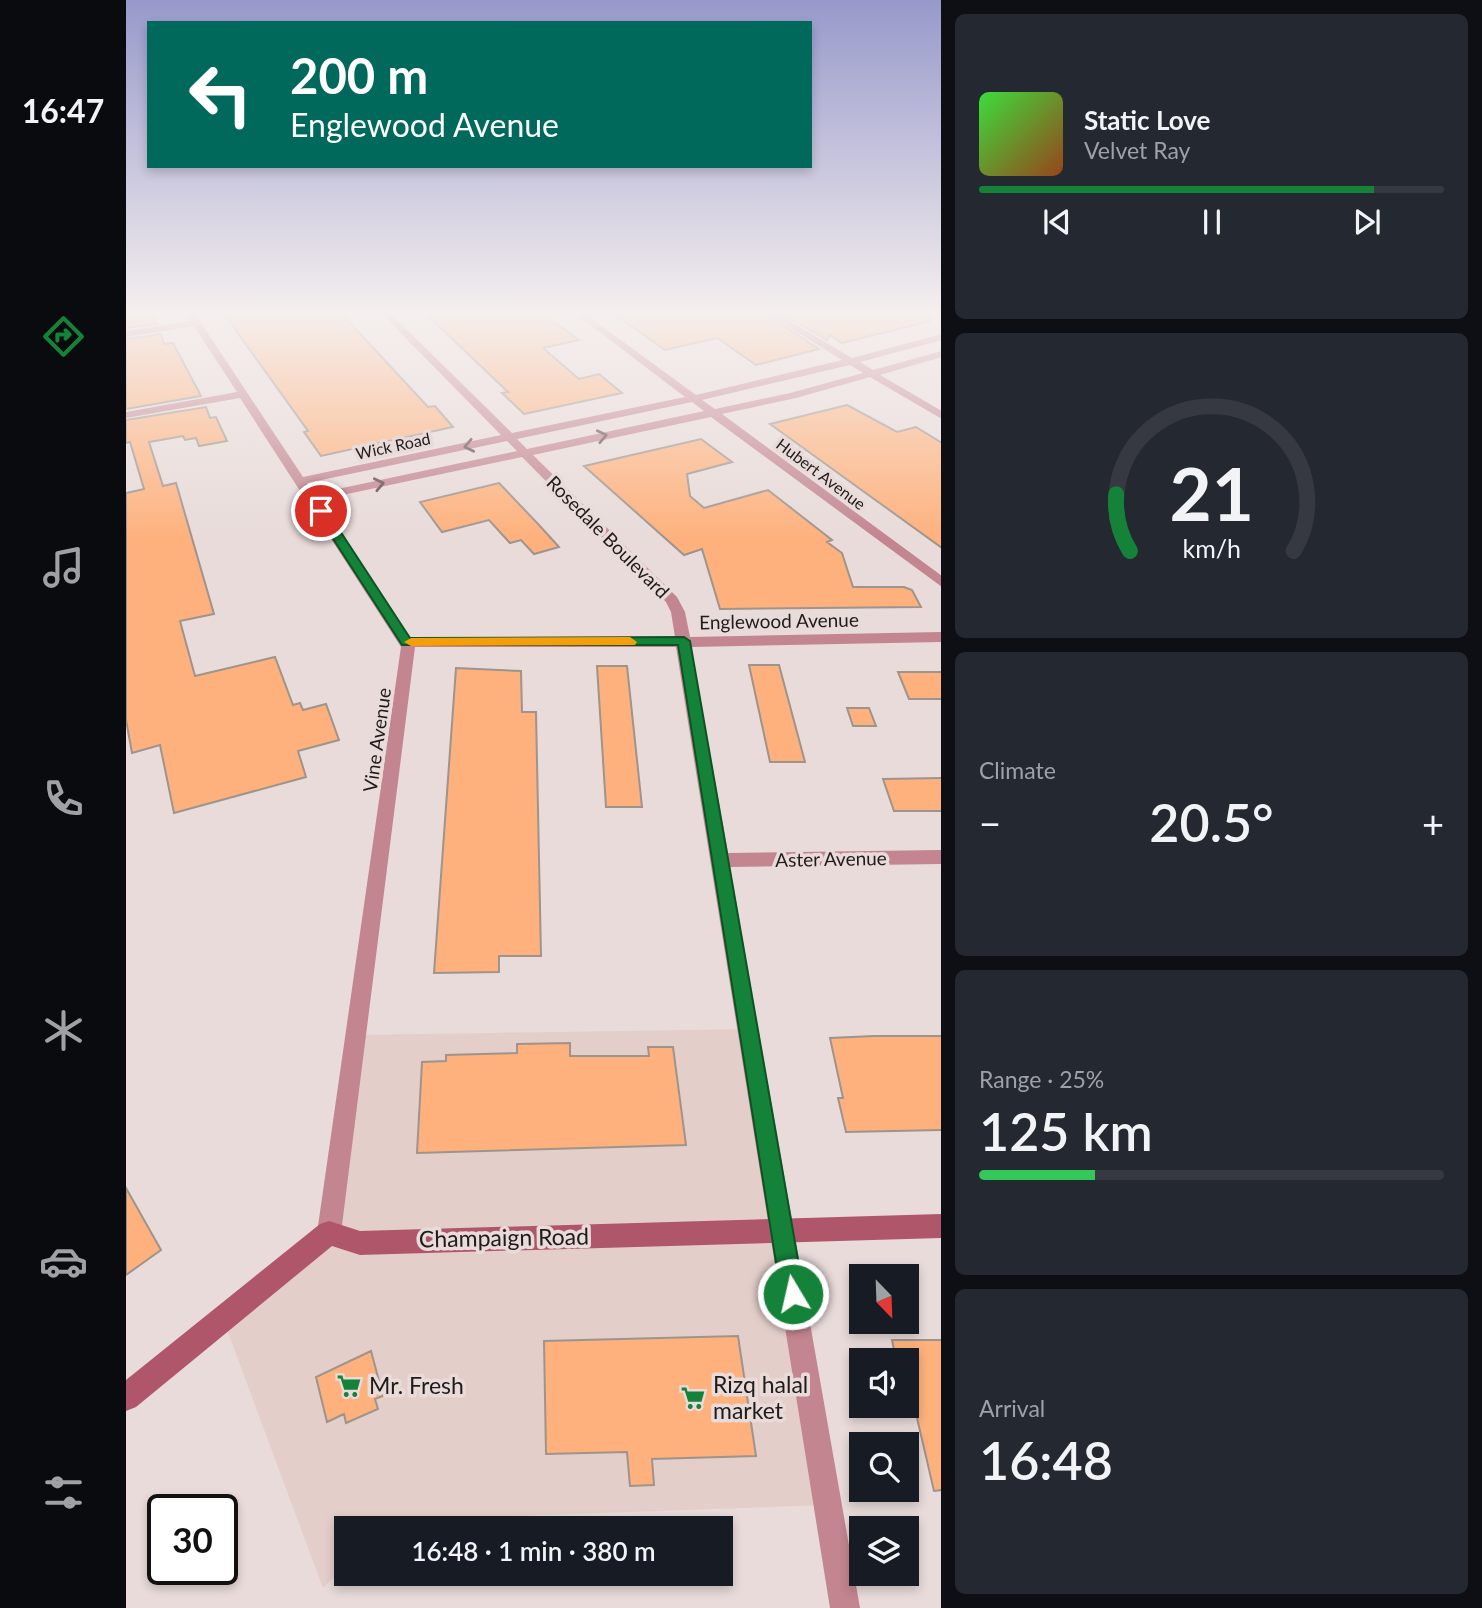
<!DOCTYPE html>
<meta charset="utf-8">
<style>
body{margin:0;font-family:Lato,sans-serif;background:#242831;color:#f1f3f6;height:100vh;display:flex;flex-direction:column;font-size:26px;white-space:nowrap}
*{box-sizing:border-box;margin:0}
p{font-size:23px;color:#9ea1a6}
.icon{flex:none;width:38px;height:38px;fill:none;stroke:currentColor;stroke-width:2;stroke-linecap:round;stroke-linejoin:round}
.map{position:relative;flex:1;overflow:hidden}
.details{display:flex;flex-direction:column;gap:14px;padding:14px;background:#0d0f14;width:541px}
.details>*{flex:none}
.banner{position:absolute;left:21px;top:21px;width:665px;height:147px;border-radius:0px;box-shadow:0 4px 10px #0003;background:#00695c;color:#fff;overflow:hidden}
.needle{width:46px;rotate:157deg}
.buttons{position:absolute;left:723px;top:1264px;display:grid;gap:14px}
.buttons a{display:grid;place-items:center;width:70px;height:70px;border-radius:0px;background:#171b24;box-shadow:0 4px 10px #0003;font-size:35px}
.speed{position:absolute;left:21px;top:1494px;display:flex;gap:14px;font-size:35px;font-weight:700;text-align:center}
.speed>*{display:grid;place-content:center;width:91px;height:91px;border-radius:50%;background:#171b24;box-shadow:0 4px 10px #0003;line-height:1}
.speed .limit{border:4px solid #111;border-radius:10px;background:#fff;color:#111}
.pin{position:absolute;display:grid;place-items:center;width:60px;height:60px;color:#fff;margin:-30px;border:4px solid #fff;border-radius:50%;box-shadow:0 2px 7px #0007}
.me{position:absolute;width:77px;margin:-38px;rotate:351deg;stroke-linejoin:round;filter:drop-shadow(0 0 5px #0008)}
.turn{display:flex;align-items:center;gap:24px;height:147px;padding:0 28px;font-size:32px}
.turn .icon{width:91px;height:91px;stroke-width:2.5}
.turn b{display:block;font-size:49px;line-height:60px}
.big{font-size:52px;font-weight:600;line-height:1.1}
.details .tile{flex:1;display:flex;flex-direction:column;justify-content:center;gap:10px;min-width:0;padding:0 24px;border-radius:10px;background:#242831}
.details .dial{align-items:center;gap:0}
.dial svg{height:182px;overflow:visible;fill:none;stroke:#363941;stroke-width:7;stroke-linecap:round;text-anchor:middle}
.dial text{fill:#f1f3f6;stroke:none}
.song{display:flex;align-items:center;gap:21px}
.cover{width:84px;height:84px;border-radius:10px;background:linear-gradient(135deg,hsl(120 70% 55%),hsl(20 70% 35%))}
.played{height:7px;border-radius:4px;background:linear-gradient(90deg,#148239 85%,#363941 85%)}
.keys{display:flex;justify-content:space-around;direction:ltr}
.heat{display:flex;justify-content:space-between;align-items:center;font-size:38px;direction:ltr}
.charge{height:10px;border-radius:5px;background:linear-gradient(90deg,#34c759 25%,#363941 0)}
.trip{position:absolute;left:208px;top:1516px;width:399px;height:70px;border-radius:0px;background:#171b24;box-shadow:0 4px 10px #0003;font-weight:600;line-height:70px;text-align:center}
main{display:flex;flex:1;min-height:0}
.dock{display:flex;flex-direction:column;width:126px;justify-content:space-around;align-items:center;background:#090b0e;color:#9ea1a6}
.dock .icon{width:49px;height:49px}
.dock .active{color:#148239}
.dock b{font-size:32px;color:#f1f3f6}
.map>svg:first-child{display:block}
</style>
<main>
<nav class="dock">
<b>16:47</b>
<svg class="icon active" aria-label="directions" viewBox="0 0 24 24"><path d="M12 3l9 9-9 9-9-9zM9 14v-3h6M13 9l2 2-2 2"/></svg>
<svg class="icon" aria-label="music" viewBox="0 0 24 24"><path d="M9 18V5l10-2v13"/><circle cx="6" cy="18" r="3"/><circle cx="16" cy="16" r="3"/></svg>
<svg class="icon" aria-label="phone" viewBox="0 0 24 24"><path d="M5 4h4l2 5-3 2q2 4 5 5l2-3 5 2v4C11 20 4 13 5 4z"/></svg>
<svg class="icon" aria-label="climate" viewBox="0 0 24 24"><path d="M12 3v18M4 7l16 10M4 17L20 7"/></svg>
<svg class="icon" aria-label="car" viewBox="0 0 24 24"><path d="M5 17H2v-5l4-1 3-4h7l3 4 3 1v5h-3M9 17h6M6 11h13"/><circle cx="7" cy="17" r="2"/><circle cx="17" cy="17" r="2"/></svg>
<svg class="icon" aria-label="filters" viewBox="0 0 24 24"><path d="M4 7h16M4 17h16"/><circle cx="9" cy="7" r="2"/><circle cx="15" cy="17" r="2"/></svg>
</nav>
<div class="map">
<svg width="816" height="1608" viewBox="0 0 816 1608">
<rect width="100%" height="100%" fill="#e8dbd9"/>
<path fill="#e3ceca" d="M 624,1029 L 701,1505 L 272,1520 L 263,1528 L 220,1528 L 220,1566 L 197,1588 L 97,1319 L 203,1233 L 231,1035 Z"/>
<path fill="#feb17c" stroke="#9d948e" stroke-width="2" d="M 0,314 L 27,314 L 31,324 L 0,328 Z
M 98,314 L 216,314 L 302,407 L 309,406 L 327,427 L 195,456 L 178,432 L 182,431 Z
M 300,314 L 418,314 L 453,340 L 417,348 L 453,379 L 473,374 L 496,393 L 398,414 L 376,393 L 382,392 Z
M 488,314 L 640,314 L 693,349 L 630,365 L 591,338 L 539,350 Z
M 656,314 L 804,314 L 805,321 L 716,343 L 704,335 L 701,340 Z
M 35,334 L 38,344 L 47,343 L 75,396 L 0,409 L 0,339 Z
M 721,405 L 771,432 L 790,427 L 816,443 L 816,548 L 644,424 Z
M 80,407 L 84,418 L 90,417 L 101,441 L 73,446 L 70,438 L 59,440 L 57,436 L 23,442 L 37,486 L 50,483 L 88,614 L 54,621 L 69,676 L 149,657 L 167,705 L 174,703 L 177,710 L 200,704 L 213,740 L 172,751 L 180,777 L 48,813 L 34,745 L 6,753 L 0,720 L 0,493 L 18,489 L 4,442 L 0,443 L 0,420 Z
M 575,439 L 606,462 L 561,474 L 564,496 L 578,508 L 642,490 L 706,540 L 701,542 L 716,553 L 727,587 L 778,587 L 786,590 L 795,607 L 594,609 L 576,549 L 558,555 L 458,466 Z
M 373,483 L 413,525 L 433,547 L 408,554 L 395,540 L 384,543 L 363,520 L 316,532 L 294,502 Z
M 623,665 L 653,665 L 679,762 L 644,762 Z
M 471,666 L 501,666 L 516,807 L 480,807 Z
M 330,668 L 395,671 L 396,712 L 410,712 L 415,956 L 373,956 L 373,972 L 308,973 Z
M 772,672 L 816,672 L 816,699 L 783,699 Z
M 721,708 L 743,708 L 750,726 L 727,726 Z
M 816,778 L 816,811 L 768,811 L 757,779 Z
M 748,1036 L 816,1036 L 816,1130 L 720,1132 L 712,1098 L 717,1098 L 704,1038 Z
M 444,1043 L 444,1056 L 523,1056 L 522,1047 L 547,1047 L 560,1145 L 291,1153 L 296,1062 L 320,1061 L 320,1055 L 391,1053 L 391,1044 Z
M 0,1188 L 35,1250 L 0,1275 Z
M 612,1336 L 630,1456 L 526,1459 L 528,1485 L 504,1486 L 501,1452 L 420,1454 L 418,1341 Z
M 766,1340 L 816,1340 L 816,1490 L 808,1491 L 784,1388 L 780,1388 L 780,1360 L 770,1360 Z
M 245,1351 L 257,1396 L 249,1399 L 252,1409 L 220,1423 L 218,1414 L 201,1422 L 190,1377 Z"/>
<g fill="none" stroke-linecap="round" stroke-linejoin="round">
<path fill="#c38590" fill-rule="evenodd" d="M 60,314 L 69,314 L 177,477 L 375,435 L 256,314 L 265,314 L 386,433 L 559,397 L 450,314 L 459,314 L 570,395 L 716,360 L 642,314 L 652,314 L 726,358 L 816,334 L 816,340 L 734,362 L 747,370 L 816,351 L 816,357 L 754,375 L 816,411 L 816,419 L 744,377 L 670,398 L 596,414 L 816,576 L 816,587 L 585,417 L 407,455 L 551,597 L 559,612 L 564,637 L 816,632 L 816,642 L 565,647 L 602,853 L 816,850 L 816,864 L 604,867 L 734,1608 L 704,1608 L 550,647 L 289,647 L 215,1233 L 212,1242 L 203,1245 L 194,1242 L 191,1233 L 275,647 L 114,398 L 0,418 L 0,412 L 111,392 L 68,326 L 0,337 L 0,331 L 65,321 ZM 724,365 L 737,373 L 664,393 L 589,409 L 576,400 ZM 566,402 L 578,411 L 401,449 L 391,439 ZM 381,441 L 391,451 L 188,494 L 181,483 ZM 396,457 L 540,602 L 545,612 L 549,637 L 283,637 L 193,500 Z"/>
<path fill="#b0566b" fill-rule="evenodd" d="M 816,1214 L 816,1238 L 234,1255 L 206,1246 L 10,1407 L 0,1411 L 0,1380 L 194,1224 L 203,1221 L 234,1231 Z"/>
</g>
<defs><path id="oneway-chevron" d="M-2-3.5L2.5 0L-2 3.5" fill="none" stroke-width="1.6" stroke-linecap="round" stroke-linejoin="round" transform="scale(1.75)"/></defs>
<g stroke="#61464a">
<use href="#oneway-chevron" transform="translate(476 436) rotate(-12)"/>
<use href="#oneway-chevron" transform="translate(343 446) rotate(168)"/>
<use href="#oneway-chevron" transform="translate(253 484) rotate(-12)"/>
</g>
<linearGradient id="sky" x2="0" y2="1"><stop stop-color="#9799cb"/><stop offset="0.58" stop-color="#f5efee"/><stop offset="1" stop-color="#f5efee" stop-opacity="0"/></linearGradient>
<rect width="816" height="539" fill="url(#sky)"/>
<path fill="#148239" stroke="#0d5425" stroke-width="2" d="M 191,508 L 199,508 L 284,638 L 558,637 L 564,641 L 678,1294 L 675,1302 L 667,1306 L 659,1302 L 655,1294 L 552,645 L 276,645 L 189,511 Z"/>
<path fill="#f59e0b" d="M 504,637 L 511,642 L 509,645 L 285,646 L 278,642 L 285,638 Z"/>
<defs>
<g id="supermarket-bare" transform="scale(1.89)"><path d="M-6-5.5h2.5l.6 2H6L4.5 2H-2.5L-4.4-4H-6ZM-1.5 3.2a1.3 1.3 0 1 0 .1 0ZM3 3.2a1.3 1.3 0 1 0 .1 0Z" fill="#148239" stroke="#e8dbd9" stroke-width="2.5" paint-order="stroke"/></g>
</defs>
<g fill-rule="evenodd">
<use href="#supermarket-bare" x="223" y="1386"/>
<use href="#supermarket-bare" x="567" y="1398"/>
</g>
<g text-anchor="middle" stroke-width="7" stroke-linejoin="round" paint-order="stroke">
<g font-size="16" fill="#201c1b" stroke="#e8dbd9">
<text transform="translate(267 446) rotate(-12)" y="6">Wick Road</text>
<text transform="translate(695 474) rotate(37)" y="6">Hubert Avenue</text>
</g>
<g font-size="19" fill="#201c1b" stroke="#e8dbd9">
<text transform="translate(482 537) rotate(45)" y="7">Rosedale Boulevard</text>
<text transform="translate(653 621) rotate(-1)" y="7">Englewood Avenue</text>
<text transform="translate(251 740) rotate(-82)" y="7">Vine Avenue</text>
<text transform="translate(705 859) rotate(-1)" y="7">Aster Avenue</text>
</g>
<g font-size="23" fill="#201c1b" stroke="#e8dbd9">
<text transform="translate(378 1238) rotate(-1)" y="8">Champaign Road</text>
</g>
<g font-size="23" fill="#201c1b" stroke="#e8dbd9" text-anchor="start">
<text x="587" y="1393">Rizq halal<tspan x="587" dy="26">market</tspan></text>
<text x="243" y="1394">Mr. Fresh</text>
</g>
</g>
</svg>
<div class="buttons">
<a><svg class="needle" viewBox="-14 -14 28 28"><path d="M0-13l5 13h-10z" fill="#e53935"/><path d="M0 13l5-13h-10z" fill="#9ea1a6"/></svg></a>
<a><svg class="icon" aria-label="sound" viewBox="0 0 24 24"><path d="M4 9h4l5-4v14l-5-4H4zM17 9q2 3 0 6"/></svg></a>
<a><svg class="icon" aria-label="search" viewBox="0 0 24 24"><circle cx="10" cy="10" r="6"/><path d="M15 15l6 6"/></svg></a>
<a><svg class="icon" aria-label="layers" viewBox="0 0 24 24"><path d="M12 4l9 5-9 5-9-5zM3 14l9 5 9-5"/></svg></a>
</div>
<div class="speed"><div class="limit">30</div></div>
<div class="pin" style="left:195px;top:511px;background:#d93025"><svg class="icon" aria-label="arrive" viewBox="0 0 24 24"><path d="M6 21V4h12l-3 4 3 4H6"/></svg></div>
<svg class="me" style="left:667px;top:1294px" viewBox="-20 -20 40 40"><circle r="17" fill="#148239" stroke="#fff" stroke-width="3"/><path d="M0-11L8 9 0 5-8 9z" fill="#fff"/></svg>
<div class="trip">16:48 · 1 min · 380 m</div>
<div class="banner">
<div class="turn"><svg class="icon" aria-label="left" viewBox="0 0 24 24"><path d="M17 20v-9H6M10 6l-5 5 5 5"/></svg><div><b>200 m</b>Englewood Avenue</div></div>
</div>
</div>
<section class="details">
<div class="tile">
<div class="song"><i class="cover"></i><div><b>Static Love</b><p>Velvet Ray</p></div></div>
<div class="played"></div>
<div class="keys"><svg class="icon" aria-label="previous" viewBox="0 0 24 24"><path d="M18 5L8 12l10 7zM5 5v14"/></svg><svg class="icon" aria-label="pause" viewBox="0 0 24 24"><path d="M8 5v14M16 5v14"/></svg><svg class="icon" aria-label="next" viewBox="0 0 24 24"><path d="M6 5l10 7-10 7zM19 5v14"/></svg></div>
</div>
<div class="tile dial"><svg viewBox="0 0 100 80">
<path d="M14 69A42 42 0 1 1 86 69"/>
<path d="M14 69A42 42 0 0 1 8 44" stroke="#148239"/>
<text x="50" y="56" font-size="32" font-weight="700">21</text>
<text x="50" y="72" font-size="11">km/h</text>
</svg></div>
<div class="tile"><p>Climate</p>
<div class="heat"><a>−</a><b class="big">20.5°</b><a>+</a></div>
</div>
<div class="tile"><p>Range · 25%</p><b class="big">125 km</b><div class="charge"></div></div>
<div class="tile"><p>Arrival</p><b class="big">16:48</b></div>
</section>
</main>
